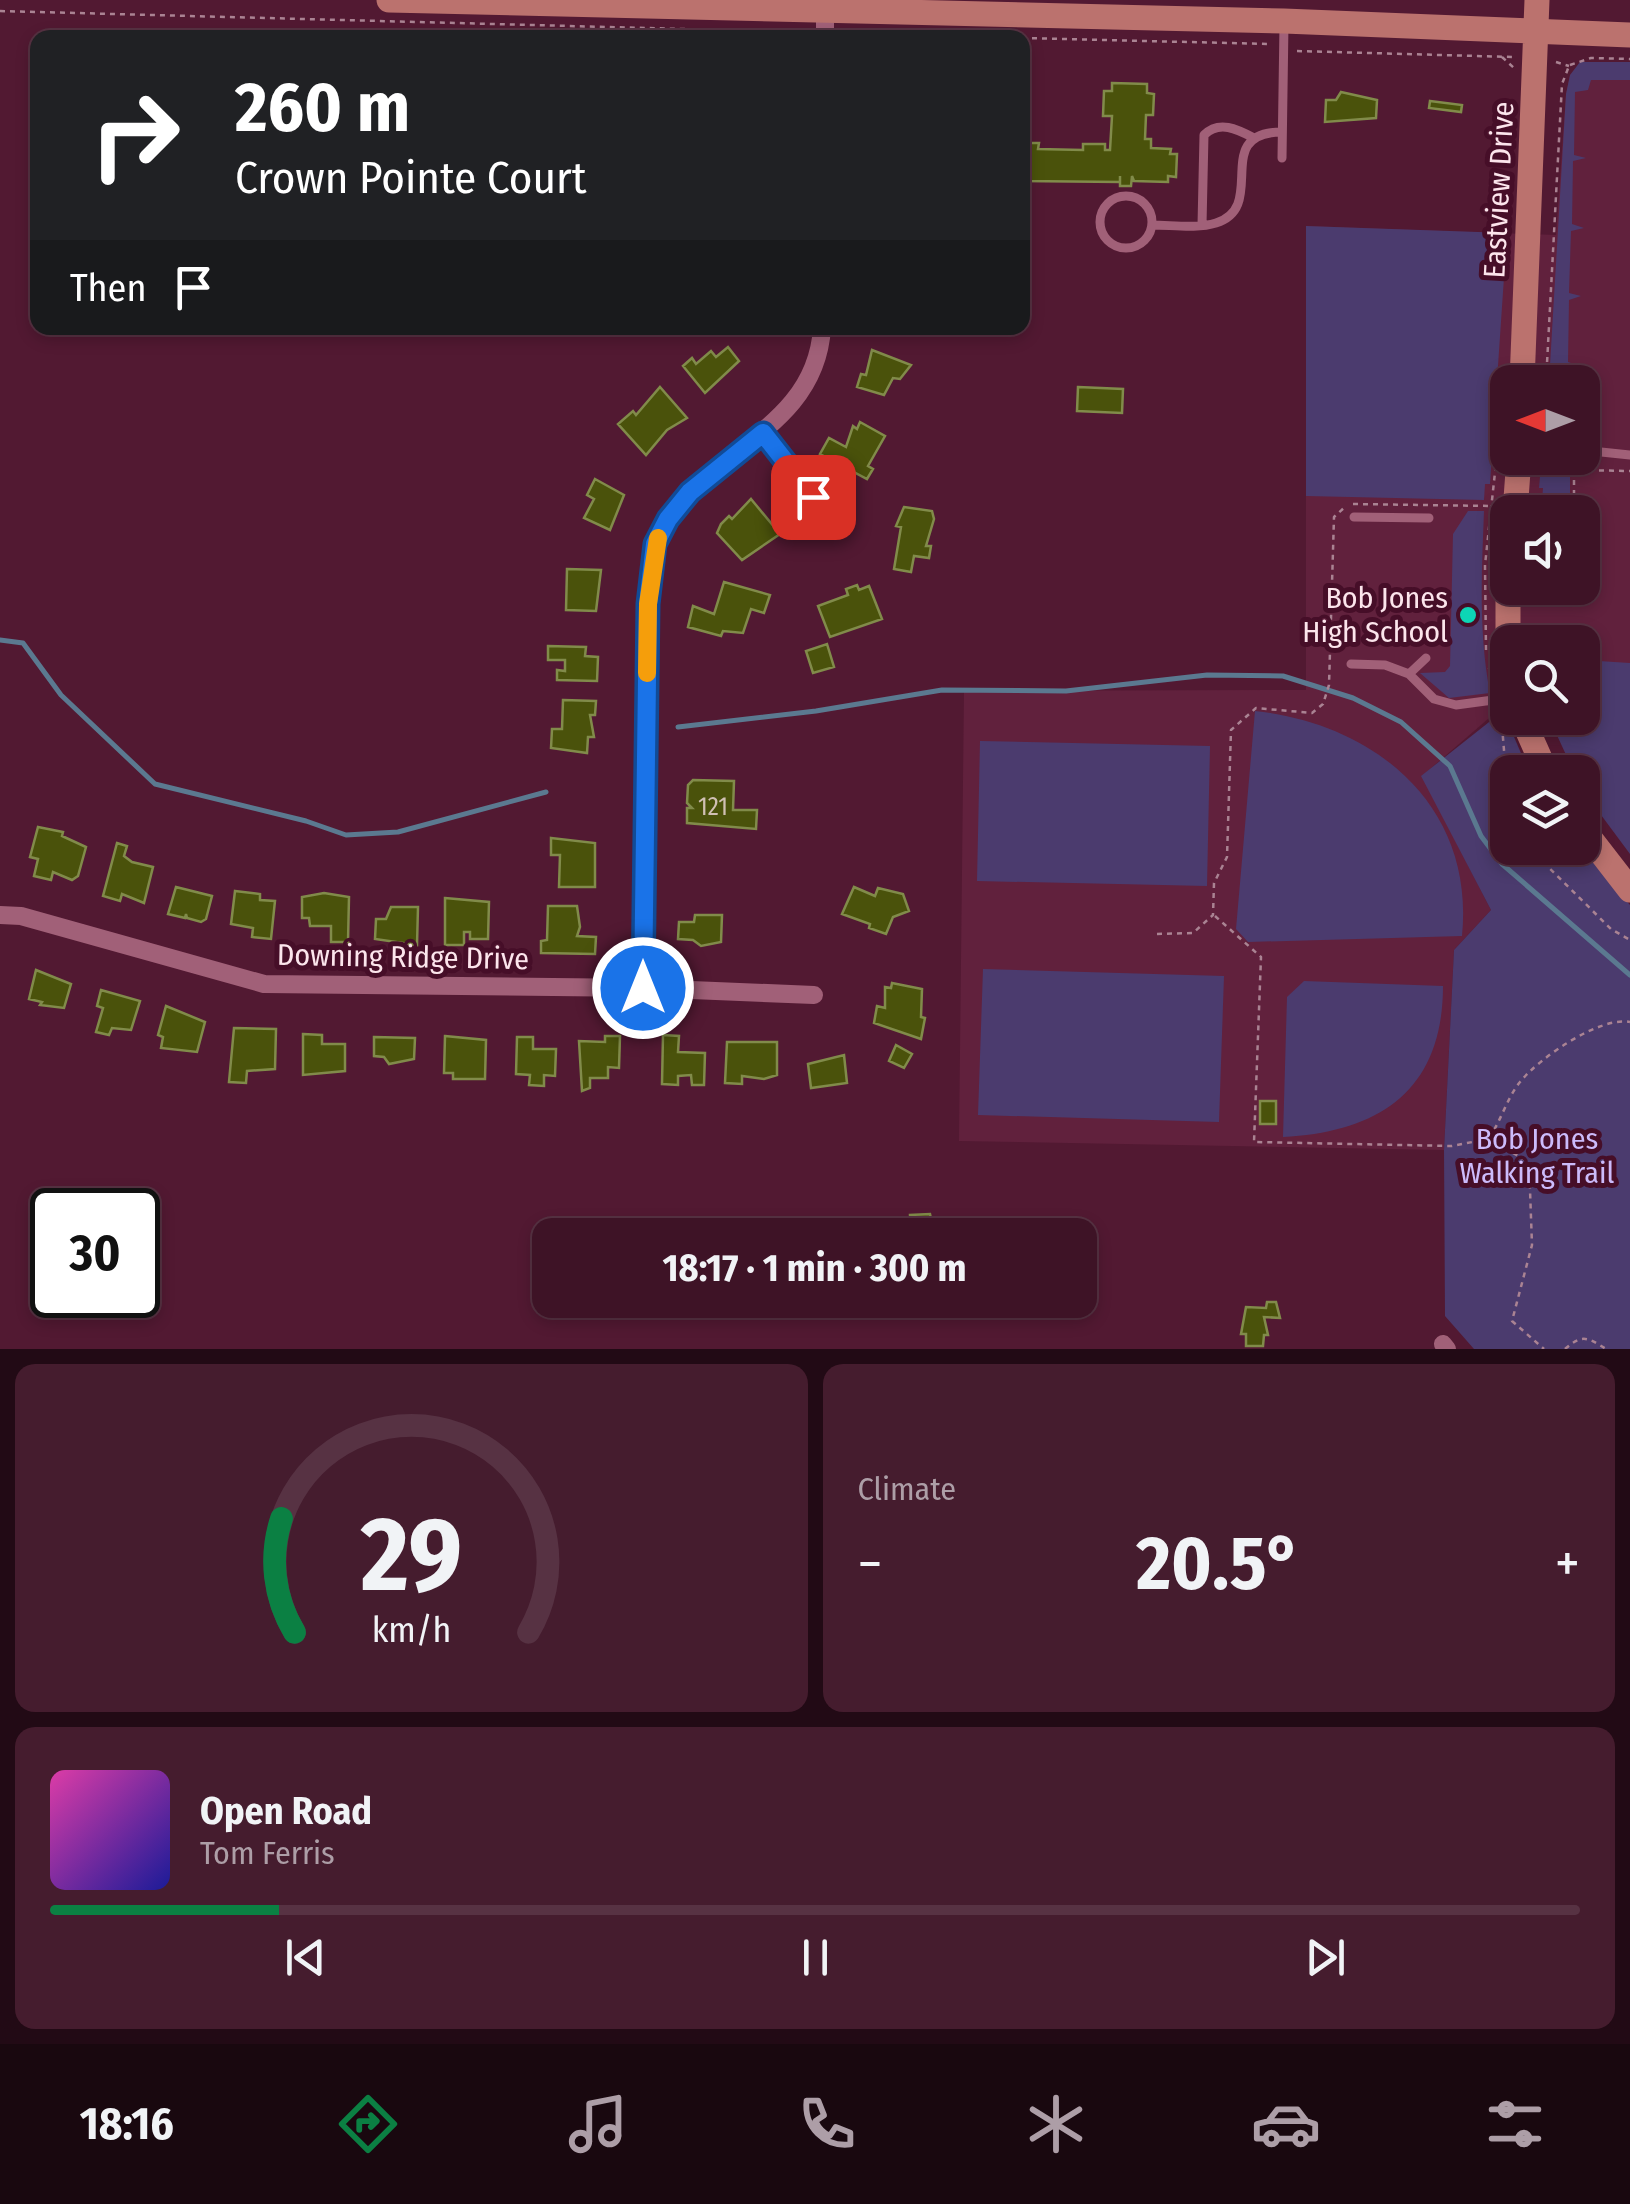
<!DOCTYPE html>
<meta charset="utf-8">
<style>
body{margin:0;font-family:"Fira Sans Condensed",sans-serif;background:#451c2e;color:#f1f3f6;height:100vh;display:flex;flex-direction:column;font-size:38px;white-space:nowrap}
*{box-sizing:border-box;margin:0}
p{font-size:32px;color:#ad9ea7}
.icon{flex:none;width:55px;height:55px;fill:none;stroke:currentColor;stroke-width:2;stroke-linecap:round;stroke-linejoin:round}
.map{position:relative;height:1349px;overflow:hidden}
.drawer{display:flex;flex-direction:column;gap:15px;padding:15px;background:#220a15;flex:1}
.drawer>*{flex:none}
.banner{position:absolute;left:30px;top:30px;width:1000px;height:305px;border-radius:20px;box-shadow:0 5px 15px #0003,0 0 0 2px #573243;background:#202124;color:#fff;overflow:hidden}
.needle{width:65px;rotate:270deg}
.fabs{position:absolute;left:1490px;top:365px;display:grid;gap:20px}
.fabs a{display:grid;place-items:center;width:110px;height:110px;border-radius:20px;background:#3e1326;box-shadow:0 5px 15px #0003,0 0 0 2px #573243;font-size:50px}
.speed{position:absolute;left:30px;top:1188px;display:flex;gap:20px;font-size:50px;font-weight:700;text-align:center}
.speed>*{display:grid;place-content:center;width:130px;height:130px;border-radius:50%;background:#3e1326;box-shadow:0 5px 15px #0003,0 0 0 2px #573243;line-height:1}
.speed .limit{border:5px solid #111;border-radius:15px;background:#fff;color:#111}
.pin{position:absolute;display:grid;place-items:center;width:85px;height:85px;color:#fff;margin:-42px;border-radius:20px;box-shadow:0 5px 15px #0006}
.me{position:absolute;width:110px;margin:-55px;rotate:0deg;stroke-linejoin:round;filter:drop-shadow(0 0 8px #0008)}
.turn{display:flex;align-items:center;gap:35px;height:210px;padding:0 40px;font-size:45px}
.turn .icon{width:130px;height:130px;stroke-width:2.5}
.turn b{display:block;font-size:70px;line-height:85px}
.then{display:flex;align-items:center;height:95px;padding:0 40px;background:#0003;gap:20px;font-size:38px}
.big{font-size:75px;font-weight:700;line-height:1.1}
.drawer .widget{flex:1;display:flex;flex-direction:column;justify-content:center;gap:15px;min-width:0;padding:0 35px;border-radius:20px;background:#451c2e}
.drawer .dial{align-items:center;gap:0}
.dial svg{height:260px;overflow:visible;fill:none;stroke:#573243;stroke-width:7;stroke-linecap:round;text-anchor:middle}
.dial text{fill:#f1f3f6;stroke:none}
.song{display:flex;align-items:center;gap:30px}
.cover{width:120px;height:120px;border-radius:15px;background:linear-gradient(135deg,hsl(320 70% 55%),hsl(240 70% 35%))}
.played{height:10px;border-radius:5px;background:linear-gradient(90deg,#0b8043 15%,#573243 15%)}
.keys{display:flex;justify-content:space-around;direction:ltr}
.heat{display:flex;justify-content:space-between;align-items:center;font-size:55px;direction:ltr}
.drawer .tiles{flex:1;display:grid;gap:15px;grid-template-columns:1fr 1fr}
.widget:last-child{grid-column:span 2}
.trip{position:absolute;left:532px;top:1218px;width:565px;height:100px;border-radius:20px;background:#3e1326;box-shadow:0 5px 15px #0003,0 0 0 2px #573243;font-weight:700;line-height:100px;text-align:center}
.menu{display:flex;height:160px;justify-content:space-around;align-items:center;background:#19080f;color:#ad9ea7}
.menu .icon{width:70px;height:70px}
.menu .active{color:#0b8043}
.menu b{font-size:45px;color:#f1f3f6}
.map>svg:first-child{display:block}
</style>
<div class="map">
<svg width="1630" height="1349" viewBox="0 0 1630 1349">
<rect width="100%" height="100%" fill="#521932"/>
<path fill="#61213d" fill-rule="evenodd" d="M 1583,65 L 1630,65 L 1630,844 L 1582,772 L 1582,642 L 1508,642 L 1507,709 L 1496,712 L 1422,776 L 1491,910 L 1454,950 L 1444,1150 L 959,1141 L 964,691 L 1306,690 L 1306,226 L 1556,235 L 1566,94 L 1570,75 ZM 1508,382 L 1582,382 L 1582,458 L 1508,458 ZM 1508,512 L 1582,512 L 1582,588 L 1508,588 Z"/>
<path fill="#4b3b6e" d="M 1580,62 L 1630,62 L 1630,80 L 1591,80 L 1588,90 L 1575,92 L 1574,155 L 1586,158 L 1573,161 L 1572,224 L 1584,228 L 1571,231 L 1569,293 L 1581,296 L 1569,300 L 1568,362 L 1580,366 L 1568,369 L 1567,382 L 1549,382 L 1566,94 L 1570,75 Z
M 1306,226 L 1507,233 L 1490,484 L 1485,484 L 1484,500 L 1306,496 Z
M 1547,461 L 1578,465 L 1570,466 L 1570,504 L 1543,504 L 1549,500 L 1542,501 L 1543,488 L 1539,488 L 1541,465 Z
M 1468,511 L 1484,511 C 1482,567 1478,631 1490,693 L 1449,698 L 1420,673 L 1445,672 L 1450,666 L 1453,534 Z
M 1583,660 L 1630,663 L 1630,854 L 1584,792 L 1582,772 L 1574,772 L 1549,718 L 1582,718 Z
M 1255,711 C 1376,724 1475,806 1462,936 L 1248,942 L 1236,929 Z
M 1503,711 L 1529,772 L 1508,772 L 1508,848 L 1581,848 L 1630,905 L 1630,1349 L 1474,1349 L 1445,1316 L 1444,1150 L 1454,950 L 1491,910 L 1421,776 Z
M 980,741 L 1210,746 L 1207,886 L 977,881 Z
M 983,969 L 1224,976 L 1219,1122 L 978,1115 Z
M 1304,981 L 1443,986 C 1443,1090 1380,1132 1283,1137 L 1287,997 Z"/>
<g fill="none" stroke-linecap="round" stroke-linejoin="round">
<path stroke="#5b7990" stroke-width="5" d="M 0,640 L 23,643 L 61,695 L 155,784 L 306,821 L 346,835 L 398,832 L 546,792
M 678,727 L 816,711 L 942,690 L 1066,691 L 1207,675 L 1283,676 L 1353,698 L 1401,722 L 1450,766 L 1481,836 L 1502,864 L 1630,975"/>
</g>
<path fill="#4a520b" stroke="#818b4a" stroke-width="2.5" d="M 1112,83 L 1147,84 L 1147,93 L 1154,94 L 1153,115 L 1146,115 L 1145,139 L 1151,139 L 1151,148 L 1171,149 L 1170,154 L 1177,154 L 1176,177 L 1168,176 L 1168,182 L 1134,181 L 1132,176 L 1131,186 L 1120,186 L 1120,176 L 1120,182 L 1022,181 L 1022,143 L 1039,143 L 1038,149 L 1083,150 L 1083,144 L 1105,144 L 1105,150 L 1110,150 L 1112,116 L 1103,116 L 1104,91 L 1112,91 Z
M 1341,92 L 1377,100 L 1376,118 L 1325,122 L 1326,100 L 1336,100 Z
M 1430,101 L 1462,105 L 1461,112 L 1429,108 Z
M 728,347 L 739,361 L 705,393 L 683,366 L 692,358 L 696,364 L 711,351 L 716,357 Z
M 872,350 L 911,365 L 900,379 L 893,378 L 884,395 L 857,387 L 861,374 L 866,375 Z
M 660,387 L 687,418 L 667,430 L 646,455 L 618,424 L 633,411 L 636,415 Z
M 1078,387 L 1123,389 L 1122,413 L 1077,411 Z
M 860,422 L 885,436 L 868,466 L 873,469 L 867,479 L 820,454 L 829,438 L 846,447 L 853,426 L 857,429 Z
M 595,479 L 624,495 L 610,530 L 584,518 L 594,499 L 587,495 Z
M 751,499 L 780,534 L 742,560 L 717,533 L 721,524 L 729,516 L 732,519 Z
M 904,507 L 932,511 L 934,519 L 926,546 L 931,546 L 929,558 L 914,556 L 911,572 L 894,569 L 901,527 L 896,526 Z
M 567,569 L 601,570 L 596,611 L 566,610 Z
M 724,582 L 770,595 L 764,613 L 751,609 L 743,633 L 723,631 L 721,636 L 688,627 L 693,606 L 714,614 Z
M 857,585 L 859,590 L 869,586 L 882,619 L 830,637 L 818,606 L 848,595 L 846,589 Z
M 827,644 L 834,667 L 813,673 L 806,651 Z
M 548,646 L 586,647 L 585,656 L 598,657 L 597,681 L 557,680 L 557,670 L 565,671 L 565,660 L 548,660 Z
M 563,700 L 596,701 L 595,715 L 590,715 L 594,737 L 588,737 L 587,753 L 551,748 L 552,729 L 562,729 Z
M 693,780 L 734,781 L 733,810 L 757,810 L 756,829 L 687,823 L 687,808 L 692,808 L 687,803 L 688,785 Z
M 38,827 L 63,832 L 62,836 L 86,847 L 78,876 L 72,880 L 53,872 L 51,880 L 34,876 L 38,859 L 30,857 Z
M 551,838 L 595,843 L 595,887 L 559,887 L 560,855 L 551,855 Z
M 117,843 L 127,846 L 124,856 L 132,862 L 153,867 L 144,903 L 122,894 L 120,901 L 103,896 Z
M 176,887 L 212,896 L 206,919 L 201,922 L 187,918 L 186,914 L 185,918 L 168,914 Z
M 854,887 L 875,896 L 878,888 L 903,894 L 909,911 L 893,917 L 886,934 L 869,928 L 870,924 L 842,914 Z
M 235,891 L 260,894 L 260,900 L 275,901 L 271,939 L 252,937 L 253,928 L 231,924 Z
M 324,893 L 349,897 L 348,942 L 331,942 L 331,926 L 310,926 L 309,918 L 302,918 L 302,897 Z
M 445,898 L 489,902 L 488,939 L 470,939 L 470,932 L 464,932 L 464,945 L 445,945 Z
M 548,906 L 577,906 L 580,927 L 577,936 L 596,937 L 595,954 L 541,953 L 541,941 L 547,940 Z
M 391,907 L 418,907 L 417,945 L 375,939 L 376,919 L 386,919 Z
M 695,915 L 722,915 L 721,942 L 701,946 L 693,940 L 678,939 L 679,922 L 694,922 Z
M 36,970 L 71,984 L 64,1008 L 40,1005 L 42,1002 L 29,999 Z
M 892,983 L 922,989 L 921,1017 L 925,1018 L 921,1039 L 874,1023 L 877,1006 L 885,1008 L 885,987 L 891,988 Z
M 101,990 L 140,1001 L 131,1030 L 112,1028 L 109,1035 L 96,1032 L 103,1008 L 97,1006 Z
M 166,1006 L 205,1022 L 197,1052 L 161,1048 L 163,1037 L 158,1035 Z
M 234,1028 L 276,1029 L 275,1069 L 247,1071 L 246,1083 L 229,1082 Z
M 303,1034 L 322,1035 L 322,1044 L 345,1044 L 345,1071 L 303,1075 Z
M 663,1035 L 679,1036 L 678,1052 L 705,1053 L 704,1085 L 692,1085 L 691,1075 L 678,1076 L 678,1085 L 662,1084 Z
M 445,1036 L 486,1040 L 485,1079 L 453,1079 L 453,1073 L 444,1073 Z
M 605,1036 L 620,1036 L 619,1068 L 608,1067 L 608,1078 L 590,1078 L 590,1088 L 582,1091 L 579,1041 L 605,1042 Z
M 374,1037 L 415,1038 L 414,1059 L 389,1064 L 384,1057 L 374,1056 Z
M 517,1037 L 533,1037 L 533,1049 L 556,1049 L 555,1076 L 544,1075 L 544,1086 L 529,1085 L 530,1075 L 516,1074 Z
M 727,1042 L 777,1042 L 777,1075 L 764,1079 L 742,1076 L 742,1084 L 725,1083 Z
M 896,1045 L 912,1054 L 904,1068 L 889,1061 Z
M 844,1055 L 847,1083 L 811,1088 L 808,1064 Z
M 1260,1101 L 1276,1101 L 1276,1124 L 1260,1124 Z
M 930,1214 L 931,1219 L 940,1218 L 941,1235 L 911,1234 L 910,1215 Z
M 1267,1302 L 1276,1302 L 1280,1318 L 1264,1317 L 1268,1335 L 1264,1335 L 1263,1346 L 1246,1346 L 1246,1334 L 1241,1334 L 1246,1307 L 1266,1308 Z"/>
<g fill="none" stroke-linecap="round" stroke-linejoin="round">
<path stroke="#aa8393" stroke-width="2.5" stroke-dasharray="5 5" stroke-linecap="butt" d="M 0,11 L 684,29 L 752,38
M 846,38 L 1011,38
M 1022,38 L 1270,44
M 1297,51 L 1513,57
M 1502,57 L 1514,68
M 1556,62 L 1569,66
M 1570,65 L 1591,58 L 1630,59
M 1546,382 L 1562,84 L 1569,66
M 1353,504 L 1494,506
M 1537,507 L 1574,508 L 1574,470 L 1630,471
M 1486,650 L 1485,565 L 1504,389
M 1489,668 L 1493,690
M 1502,726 L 1508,799
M 1582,798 L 1588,807
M 1529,848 L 1611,929 L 1630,940
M 1215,916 L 1261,957 L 1254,1142 L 1452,1146 L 1488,1139 L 1529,1162 L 1532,1245 L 1512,1321 L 1544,1349
M 1157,934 L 1193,933 L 1213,915 L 1214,883 L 1227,857 L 1231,730 L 1256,708 L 1312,713 L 1323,704 L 1329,685 L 1334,517 L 1345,507
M 1489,1138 C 1501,1121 1507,1098 1520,1082 C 1539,1058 1600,1016 1630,1022
M 1565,1349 C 1582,1334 1587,1337 1606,1349"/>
<path stroke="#a16078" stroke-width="9" d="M 1282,158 L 1284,24
M1100 222a26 26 0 1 1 52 0a26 26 0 1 1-52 0Z
M 1152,225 C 1172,225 1197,229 1216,223 C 1269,207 1210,132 1282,132
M 1202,225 L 1204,135 C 1219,120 1237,129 1254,138
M 1582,450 L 1630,455
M 1354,517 L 1429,518
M 1351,664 L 1385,665 L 1409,674 L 1434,699 L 1456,705 L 1508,698
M 1409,674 L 1426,658"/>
<path stroke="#a16078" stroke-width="18" d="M 825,11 L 825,38
M 763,433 L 833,522
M 0,915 L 21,916 L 264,984 L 643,988 L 814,995
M 643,988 L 648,604 C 650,585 649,561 655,543 C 687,452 815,439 822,328
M 1443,1344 L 1447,1349"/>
<path stroke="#bb726e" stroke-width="25" d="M 389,0 L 1284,21 L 1630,35
M 1522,382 L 1537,0
M 1515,512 L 1519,458
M 1508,581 L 1508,659
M 1522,718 L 1546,772
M 1582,828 L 1630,890"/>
</g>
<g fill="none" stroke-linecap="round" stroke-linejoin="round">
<g stroke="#114b97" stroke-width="25">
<path id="route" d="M 643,988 L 648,604 L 655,544 L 668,519 L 690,492 L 763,433 L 813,497"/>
</g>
<use href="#route" stroke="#1a73e8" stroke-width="18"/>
<path stroke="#f59e0b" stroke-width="18" d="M 647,673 L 648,604 L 658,538"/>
</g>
<circle fill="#0dd5b5" stroke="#460e28" stroke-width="4" cx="1468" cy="615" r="10"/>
<g text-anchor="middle" stroke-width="10" stroke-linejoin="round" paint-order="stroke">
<g font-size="25" fill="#d0c0b4">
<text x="713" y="815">121</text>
</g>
<g font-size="30" fill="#fce5ec" stroke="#460e28">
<text transform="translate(1499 190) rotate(-87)" y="10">Eastview Drive</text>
<text transform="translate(403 957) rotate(1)" y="10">Downing Ridge Drive</text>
</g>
<g font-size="30" fill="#fce5ec" stroke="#460e28" text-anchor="end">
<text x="1448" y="608">Bob Jones<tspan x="1448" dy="34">High School</tspan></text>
</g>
<g font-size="30" fill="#ccbbfb" stroke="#460e28">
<text x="1537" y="1149">Bob Jones<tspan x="1537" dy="34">Walking Trail</tspan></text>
</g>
</g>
</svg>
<div class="fabs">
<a><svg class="needle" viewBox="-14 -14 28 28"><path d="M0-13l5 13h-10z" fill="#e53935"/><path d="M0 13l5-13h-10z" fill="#ad9ea7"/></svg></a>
<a><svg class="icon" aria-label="sound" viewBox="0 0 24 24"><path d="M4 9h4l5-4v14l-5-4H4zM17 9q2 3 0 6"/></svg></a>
<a><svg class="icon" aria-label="search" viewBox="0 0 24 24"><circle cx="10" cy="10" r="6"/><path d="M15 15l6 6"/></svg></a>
<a><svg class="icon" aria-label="layers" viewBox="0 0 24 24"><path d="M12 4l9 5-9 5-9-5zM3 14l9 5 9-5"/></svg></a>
</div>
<div class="speed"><div class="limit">30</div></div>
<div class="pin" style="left:813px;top:497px;background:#d93025"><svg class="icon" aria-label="arrive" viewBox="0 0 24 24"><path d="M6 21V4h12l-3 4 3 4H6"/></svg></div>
<svg class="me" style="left:643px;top:988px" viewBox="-20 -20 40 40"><circle r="17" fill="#1a73e8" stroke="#fff" stroke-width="3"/><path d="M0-11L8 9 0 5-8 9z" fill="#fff"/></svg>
<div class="trip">18:17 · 1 min · 300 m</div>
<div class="banner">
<div class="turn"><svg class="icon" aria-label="right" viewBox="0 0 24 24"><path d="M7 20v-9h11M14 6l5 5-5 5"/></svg><div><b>260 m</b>Crown Pointe Court</div></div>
<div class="then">Then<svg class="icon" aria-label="arrive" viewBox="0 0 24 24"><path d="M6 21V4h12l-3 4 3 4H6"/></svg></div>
</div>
</div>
<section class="drawer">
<div class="tiles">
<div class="widget dial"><svg viewBox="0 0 100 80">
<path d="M14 69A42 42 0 1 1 86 69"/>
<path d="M14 69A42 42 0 0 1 10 34" stroke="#0b8043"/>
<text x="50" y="56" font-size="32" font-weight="700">29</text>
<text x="50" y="72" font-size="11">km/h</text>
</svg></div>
<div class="widget"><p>Climate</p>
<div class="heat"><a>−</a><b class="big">20.5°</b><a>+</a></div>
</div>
<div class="widget">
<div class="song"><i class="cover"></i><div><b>Open Road</b><p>Tom Ferris</p></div></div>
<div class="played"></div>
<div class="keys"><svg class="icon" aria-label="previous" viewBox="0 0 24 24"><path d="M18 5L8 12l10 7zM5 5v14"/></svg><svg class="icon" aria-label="pause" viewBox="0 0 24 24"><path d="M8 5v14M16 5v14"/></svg><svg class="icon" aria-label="next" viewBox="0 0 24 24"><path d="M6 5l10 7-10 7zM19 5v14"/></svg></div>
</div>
</div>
</section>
<nav class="menu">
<b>18:16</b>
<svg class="icon active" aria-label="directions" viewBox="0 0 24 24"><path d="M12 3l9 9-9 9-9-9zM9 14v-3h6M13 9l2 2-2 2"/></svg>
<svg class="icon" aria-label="music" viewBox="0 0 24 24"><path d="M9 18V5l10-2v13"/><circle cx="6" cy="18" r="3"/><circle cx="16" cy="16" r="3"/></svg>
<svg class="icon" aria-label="phone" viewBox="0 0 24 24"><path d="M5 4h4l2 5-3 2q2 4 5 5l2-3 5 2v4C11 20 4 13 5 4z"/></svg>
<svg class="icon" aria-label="climate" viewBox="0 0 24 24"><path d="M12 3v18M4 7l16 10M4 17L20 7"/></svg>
<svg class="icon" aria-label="car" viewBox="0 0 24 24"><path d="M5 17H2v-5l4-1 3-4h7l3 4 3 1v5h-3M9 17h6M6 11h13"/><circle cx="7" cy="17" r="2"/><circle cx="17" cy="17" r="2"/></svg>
<svg class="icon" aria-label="filters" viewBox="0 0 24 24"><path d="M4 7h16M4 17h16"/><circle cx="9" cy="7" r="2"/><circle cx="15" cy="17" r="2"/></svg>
</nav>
